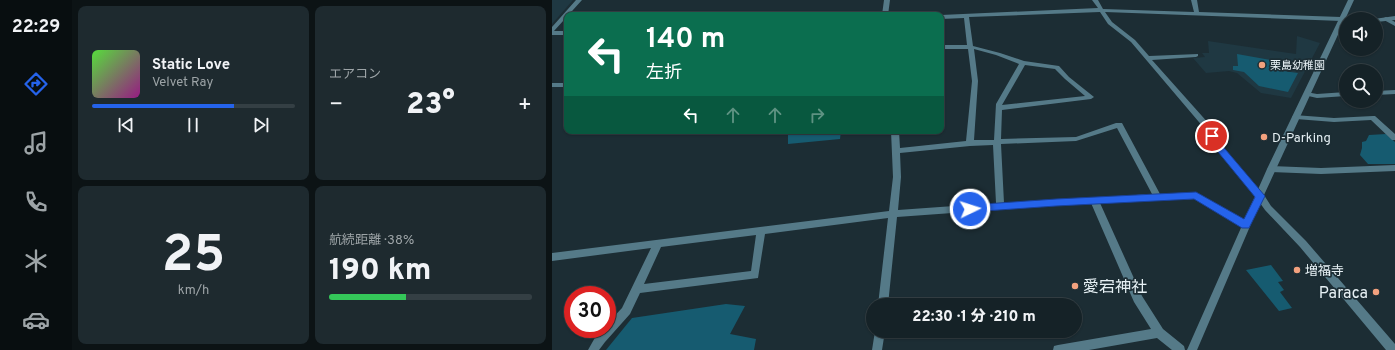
<!DOCTYPE html>
<html lang="ja">
<meta charset="utf-8">
<style>
body{margin:0;font-family:Overpass,"Noto Sans JP",sans-serif;background:#1e2a2f;color:#f1f3f6;height:100vh;display:flex;flex-direction:column;font-size:15px;white-space:nowrap}
*{box-sizing:border-box;margin:0}
p{font-size:13px;color:#9da4a7}
.icon{flex:none;width:22px;height:22px;fill:none;stroke:currentColor;stroke-width:2;stroke-linecap:round;stroke-linejoin:round}
.map{position:relative;flex:1;overflow:hidden}
.side{display:flex;flex-direction:column;gap:6px;padding:6px;background:#0c1315;width:480px}
.side>*{flex:none}
.banner{position:absolute;left:12px;top:12px;width:380px;height:122px;border-radius:8px;box-shadow:0 1px 3px #0004,0 0 0 1px #343f44;background:#0b6e4f;color:#fff;overflow:hidden}
.controls{position:absolute;left:787px;top:12px;display:grid;gap:8px}
.controls a{display:grid;place-items:center;width:44px;height:44px;border-radius:50%;background:#152227;box-shadow:0 1px 3px #0004,0 0 0 1px #343f44;font-size:20px}
.speed{position:absolute;left:12px;top:286px;display:flex;gap:8px;font-size:20px;font-weight:700;text-align:center}
.speed>*{display:grid;place-content:center;width:52px;height:52px;border-radius:50%;background:#152227;box-shadow:0 1px 3px #0004,0 0 0 1px #343f44;line-height:1}
.speed .limit{border:6px solid #d22;background:#fff;color:#111}
.pin{position:absolute;display:grid;place-items:center;width:34px;height:34px;color:#fff;margin:-17px;border:2px solid #fff;border-radius:50%;box-shadow:0 1px 4px #0007}
.me{position:absolute;width:44px;margin:-22px;rotate:86deg;stroke-linejoin:round;filter:drop-shadow(0 0 3px #0008)}
.turn{display:flex;align-items:center;gap:14px;height:84px;padding:0 16px;font-size:18px}
.turn .icon{width:52px;height:52px;stroke-width:2.5}
.turn b{display:block;font-size:28px;line-height:34px}
.lanes{display:flex;align-items:center;height:38px;padding:0 16px;background:#0003;justify-content:center;gap:20px;direction:ltr}
.lanes .off{opacity:.35}
.big{font-size:30px;font-weight:800;line-height:1.1}
.side .tile{flex:1;display:flex;flex-direction:column;justify-content:center;gap:6px;min-width:0;padding:0 14px;border-radius:8px;background:#1e2a2f}
.side .dial{align-items:center;gap:0}
.dial b{font-size:52px;line-height:1}
.song{display:flex;align-items:center;gap:12px}
.cover{width:48px;height:48px;border-radius:6px;background:linear-gradient(135deg,hsl(110 70% 55%),hsl(310 70% 35%))}
.played{height:4px;border-radius:2px;background:linear-gradient(90deg,#2563eb 70%,#343f44 70%)}
.keys{display:flex;justify-content:space-around;direction:ltr}
.heat{display:flex;justify-content:space-between;align-items:center;font-size:22px;direction:ltr}
.charge{height:6px;border-radius:3px;background:linear-gradient(90deg,#34c759 38%,#343f44 0)}
.side .tiles{flex:1;display:grid;gap:6px;grid-template-columns:repeat(2,1fr)}
.trip{position:absolute;left:314px;top:298px;width:216px;height:40px;border-radius:20px;background:#152227;box-shadow:0 1px 3px #0004,0 0 0 1px #343f44;font-weight:800;line-height:40px;text-align:center}
main{display:flex;flex:1;min-height:0}
.dock{display:flex;flex-direction:column;width:72px;justify-content:space-around;align-items:center;background:#080e10;color:#9da4a7}
.dock .icon{width:28px;height:28px}
.dock .selected{color:#2563eb}
.dock b{font-size:18px;color:#f1f3f6}
.map>svg:first-child{display:block}
</style>
<main>
<nav class="dock">
<b>22:29</b>
<svg class="icon selected" aria-label="directions" viewBox="0 0 24 24"><path d="M12 3l9 9-9 9-9-9zM9 14v-3h6M13 9l2 2-2 2"/></svg>
<svg class="icon" aria-label="music" viewBox="0 0 24 24"><path d="M9 18V5l10-2v13"/><circle cx="6" cy="18" r="3"/><circle cx="16" cy="16" r="3"/></svg>
<svg class="icon" aria-label="phone" viewBox="0 0 24 24"><path d="M5 4h4l2 5-3 2q2 4 5 5l2-3 5 2v4C11 20 4 13 5 4z"/></svg>
<svg class="icon" aria-label="climate" viewBox="0 0 24 24"><path d="M12 3v18M4 7l16 10M4 17L20 7"/></svg>
<svg class="icon" aria-label="car" viewBox="0 0 24 24"><path d="M5 17H2v-5l4-1 3-4h7l3 4 3 1v5h-3M9 17h6M6 11h13"/><circle cx="7" cy="17" r="2"/><circle cx="17" cy="17" r="2"/></svg>
</nav>
<section class="side">
<div class="tiles">
<div class="tile">
<div class="song"><i class="cover"></i><div><b>Static Love</b><p>Velvet Ray</p></div></div>
<div class="played"></div>
<div class="keys"><svg class="icon" aria-label="previous" viewBox="0 0 24 24"><path d="M18 5L8 12l10 7zM5 5v14"/></svg><svg class="icon" aria-label="pause" viewBox="0 0 24 24"><path d="M8 5v14M16 5v14"/></svg><svg class="icon" aria-label="next" viewBox="0 0 24 24"><path d="M6 5l10 7-10 7zM19 5v14"/></svg></div>
</div>
<div class="tile"><p>エアコン</p>
<div class="heat"><a>−</a><b class="big">23°</b><a>+</a></div>
</div>
<div class="tile dial"><b>25</b><p>km/h</p></div>
<div class="tile"><p>航続距離 · 38%</p><b class="big">190 km</b><div class="charge"></div></div>
</div>
</section>
<div class="map">
<svg width="843" height="350" viewBox="0 0 843 350">
<rect width="100%" height="100%" fill="#1c2d34"/>
<path fill="#1f3842" d="M 0,0 L 21,0 L 0,24 Z
M 745,36 L 768,43 L 739,98 L 709,93 L 685,73 L 677,71 L 654,73 L 641,58 L 653,57 L 650,53 L 657,53 L 656,41 L 744,54 Z"/>
<path fill="#165b70" d="M 685,54 L 729,62 L 731,71 L 746,73 L 736,92 L 707,86 L 692,72 L 681,70 L 681,66 L 686,66 Z
M 236,131 L 289,131 L 288,139 L 236,144 Z
M 834,134 L 843,142 L 843,164 L 816,164 L 808,155 L 810,148 L 810,142 L 814,141 L 817,135 Z
M 719,265 L 731,281 L 726,282 L 732,290 L 728,292 L 740,308 L 727,311 L 694,270 Z
M 174,304 L 193,306 L 178,334 L 204,339 L 202,350 L 54,350 L 80,318 Z"/>
<g fill="none" stroke-linecap="round" stroke-linejoin="round">
<path fill="#557a88" fill-rule="evenodd" d="M 540,0 L 546,0 L 551,9 L 642,12 L 639,0 L 645,0 L 647,12 L 789,17 L 792,19 L 789,21 L 553,12 L 560,22 L 583,40 L 597,56 L 646,54 L 646,56 L 644,57 L 600,60 L 658,125 L 668,144 L 711,194 L 712,196 L 711,198 L 705,198 L 662,147 L 652,128 L 579,42 L 556,24 L 548,12 L 417,17 L 421,46 L 448,53 L 472,61 L 507,66 L 517,77 L 542,97 L 539,99 L 450,110 L 449,139 L 524,137 L 564,123 L 570,123 L 608,194 L 647,194 L 697,223 L 698,225 L 697,227 L 694,229 L 691,227 L 643,199 L 548,203 L 590,296 L 611,329 L 632,346 L 633,350 L 620,350 L 605,338 L 537,350 L 501,350 L 502,346 L 506,345 L 599,329 L 582,302 L 539,203 L 345,217 L 336,305 L 326,305 L 336,218 L 213,234 L 206,278 L 88,293 L 78,314 L 53,342 L 47,350 L 36,350 L 45,334 L 50,329 L 55,329 L 55,324 L 70,308 L 99,248 L 0,261 L 0,253 L 337,211 L 341,177 L 339,131 L 347,131 L 348,148 L 414,141 L 420,81 L 416,49 L 389,49 L 389,45 L 415,45 L 412,18 L 389,19 L 389,15 L 546,8 ZM 422,49 L 444,55 L 467,64 L 444,104 L 442,140 L 422,140 L 426,81 ZM 473,65 L 503,69 L 513,79 L 533,96 L 450,105 ZM 565,128 L 600,194 L 452,203 L 449,144 L 524,141 ZM 441,145 L 444,203 L 346,210 L 349,177 L 348,153 L 418,146 ZM 204,235 L 199,271 L 92,284 L 109,247 Z
M 834,17 L 843,22 L 843,26 L 832,20 L 832,18 Z
M 0,31 L 15,31 L 15,35 L 0,35 Z
M 0,83 L 15,83 L 15,87 L 0,87 Z
M 843,90 L 843,94 L 824,95 L 824,91 Z
M 754,92 L 765,94 L 794,92 L 794,96 L 765,98 L 752,95 L 752,93 Z
M 742,115 L 782,118 L 821,116 L 823,116 L 843,134 L 843,140 L 840,140 L 819,120 L 782,122 L 744,119 L 740,117 Z
M 843,165 L 843,171 L 769,174 L 719,172 L 715,169 L 719,166 L 769,168 Z
M 323,331 L 333,331 L 330,350 L 320,350 Z"/>
<path fill="#557a88" fill-rule="evenodd" d="M 24,0 L 30,0 L 2,31 L 0,32 L 0,27 Z
M 332,0 L 338,0 L 336,15 L 330,15 Z
M 796,0 L 802,0 L 712,195 L 719,206 L 754,241 L 843,344 L 843,350 L 834,350 L 748,247 L 713,210 L 708,203 L 645,350 L 635,350 L 715,169 Z
M 843,16 L 843,20 L 824,22 L 824,19 L 822,19 Z"/>
</g>
<path fill="#2563eb" stroke="#184099" d="M 660,133 L 663,134 L 668,143 L 713,196 L 697,228 L 690,228 L 642,199 L 504,206 L 418,212 L 414,211 L 413,209 L 414,206 L 418,205 L 504,199 L 644,192 L 692,219 L 703,197 L 662,147 L 656,136 Z"/>
<g fill="#f2a17e" stroke="#1c2d34" stroke-width="1.5">
<circle cx="710" cy="65" r="4"/>
<circle cx="712" cy="137" r="4"/>
<circle cx="745" cy="270" r="4"/>
<circle cx="523" cy="286" r="4"/>
<circle cx="824" cy="292" r="4"/>
</g>
<g text-anchor="middle" stroke-width="3.5" stroke-linejoin="round" paint-order="stroke">
<g font-size="11" fill="#e6f0f4" stroke="#1c2d34" text-anchor="start">
<text x="718" y="69">栗島幼稚園</text>
</g>
<g font-size="13" fill="#e6f0f4" stroke="#1c2d34" text-anchor="start">
<text x="720" y="142">D-Parking</text>
<text x="753" y="275">増福寺</text>
</g>
<g font-size="16" fill="#e6f0f4" stroke="#1c2d34" text-anchor="start">
<text x="531" y="292">愛宕神社</text>
<text x="816" y="298" text-anchor="end">Paraca</text>
</g>
</g>
</svg>
<div class="controls">
<a><svg class="icon" aria-label="sound" viewBox="0 0 24 24"><path d="M4 9h4l5-4v14l-5-4H4zM17 9q2 3 0 6"/></svg></a>
<a><svg class="icon" aria-label="search" viewBox="0 0 24 24"><circle cx="10" cy="10" r="6"/><path d="M15 15l6 6"/></svg></a>
</div>
<div class="speed"><div class="limit">30</div></div>
<div class="pin" style="left:660px;top:136px;background:#d93025"><svg class="icon" aria-label="arrive" viewBox="0 0 24 24"><path d="M6 21V4h12l-3 4 3 4H6"/></svg></div>
<svg class="me" style="left:418px;top:209px" viewBox="-20 -20 40 40"><circle r="17" fill="#2563eb" stroke="#fff" stroke-width="3"/><path d="M0-11L8 9 0 5-8 9z" fill="#fff"/></svg>
<div class="trip">22:30 · 1 分 · 210 m</div>
<div class="banner">
<div class="turn"><svg class="icon" aria-label="left" viewBox="0 0 24 24"><path d="M17 20v-9H6M10 6l-5 5 5 5"/></svg><div><b>140 m</b>左折</div></div>
<div class="lanes"><svg class="icon" aria-label="left" viewBox="0 0 24 24"><path d="M17 20v-9H6M10 6l-5 5 5 5"/></svg><svg class="icon off" aria-label="ahead" viewBox="0 0 24 24"><path d="M12 20V5M6 11l6-6 6 6"/></svg><svg class="icon off" aria-label="ahead" viewBox="0 0 24 24"><path d="M12 20V5M6 11l6-6 6 6"/></svg><svg class="icon off" aria-label="right" viewBox="0 0 24 24"><path d="M7 20v-9h11M14 6l5 5-5 5"/></svg></div>
</div>
</div>
</main>
